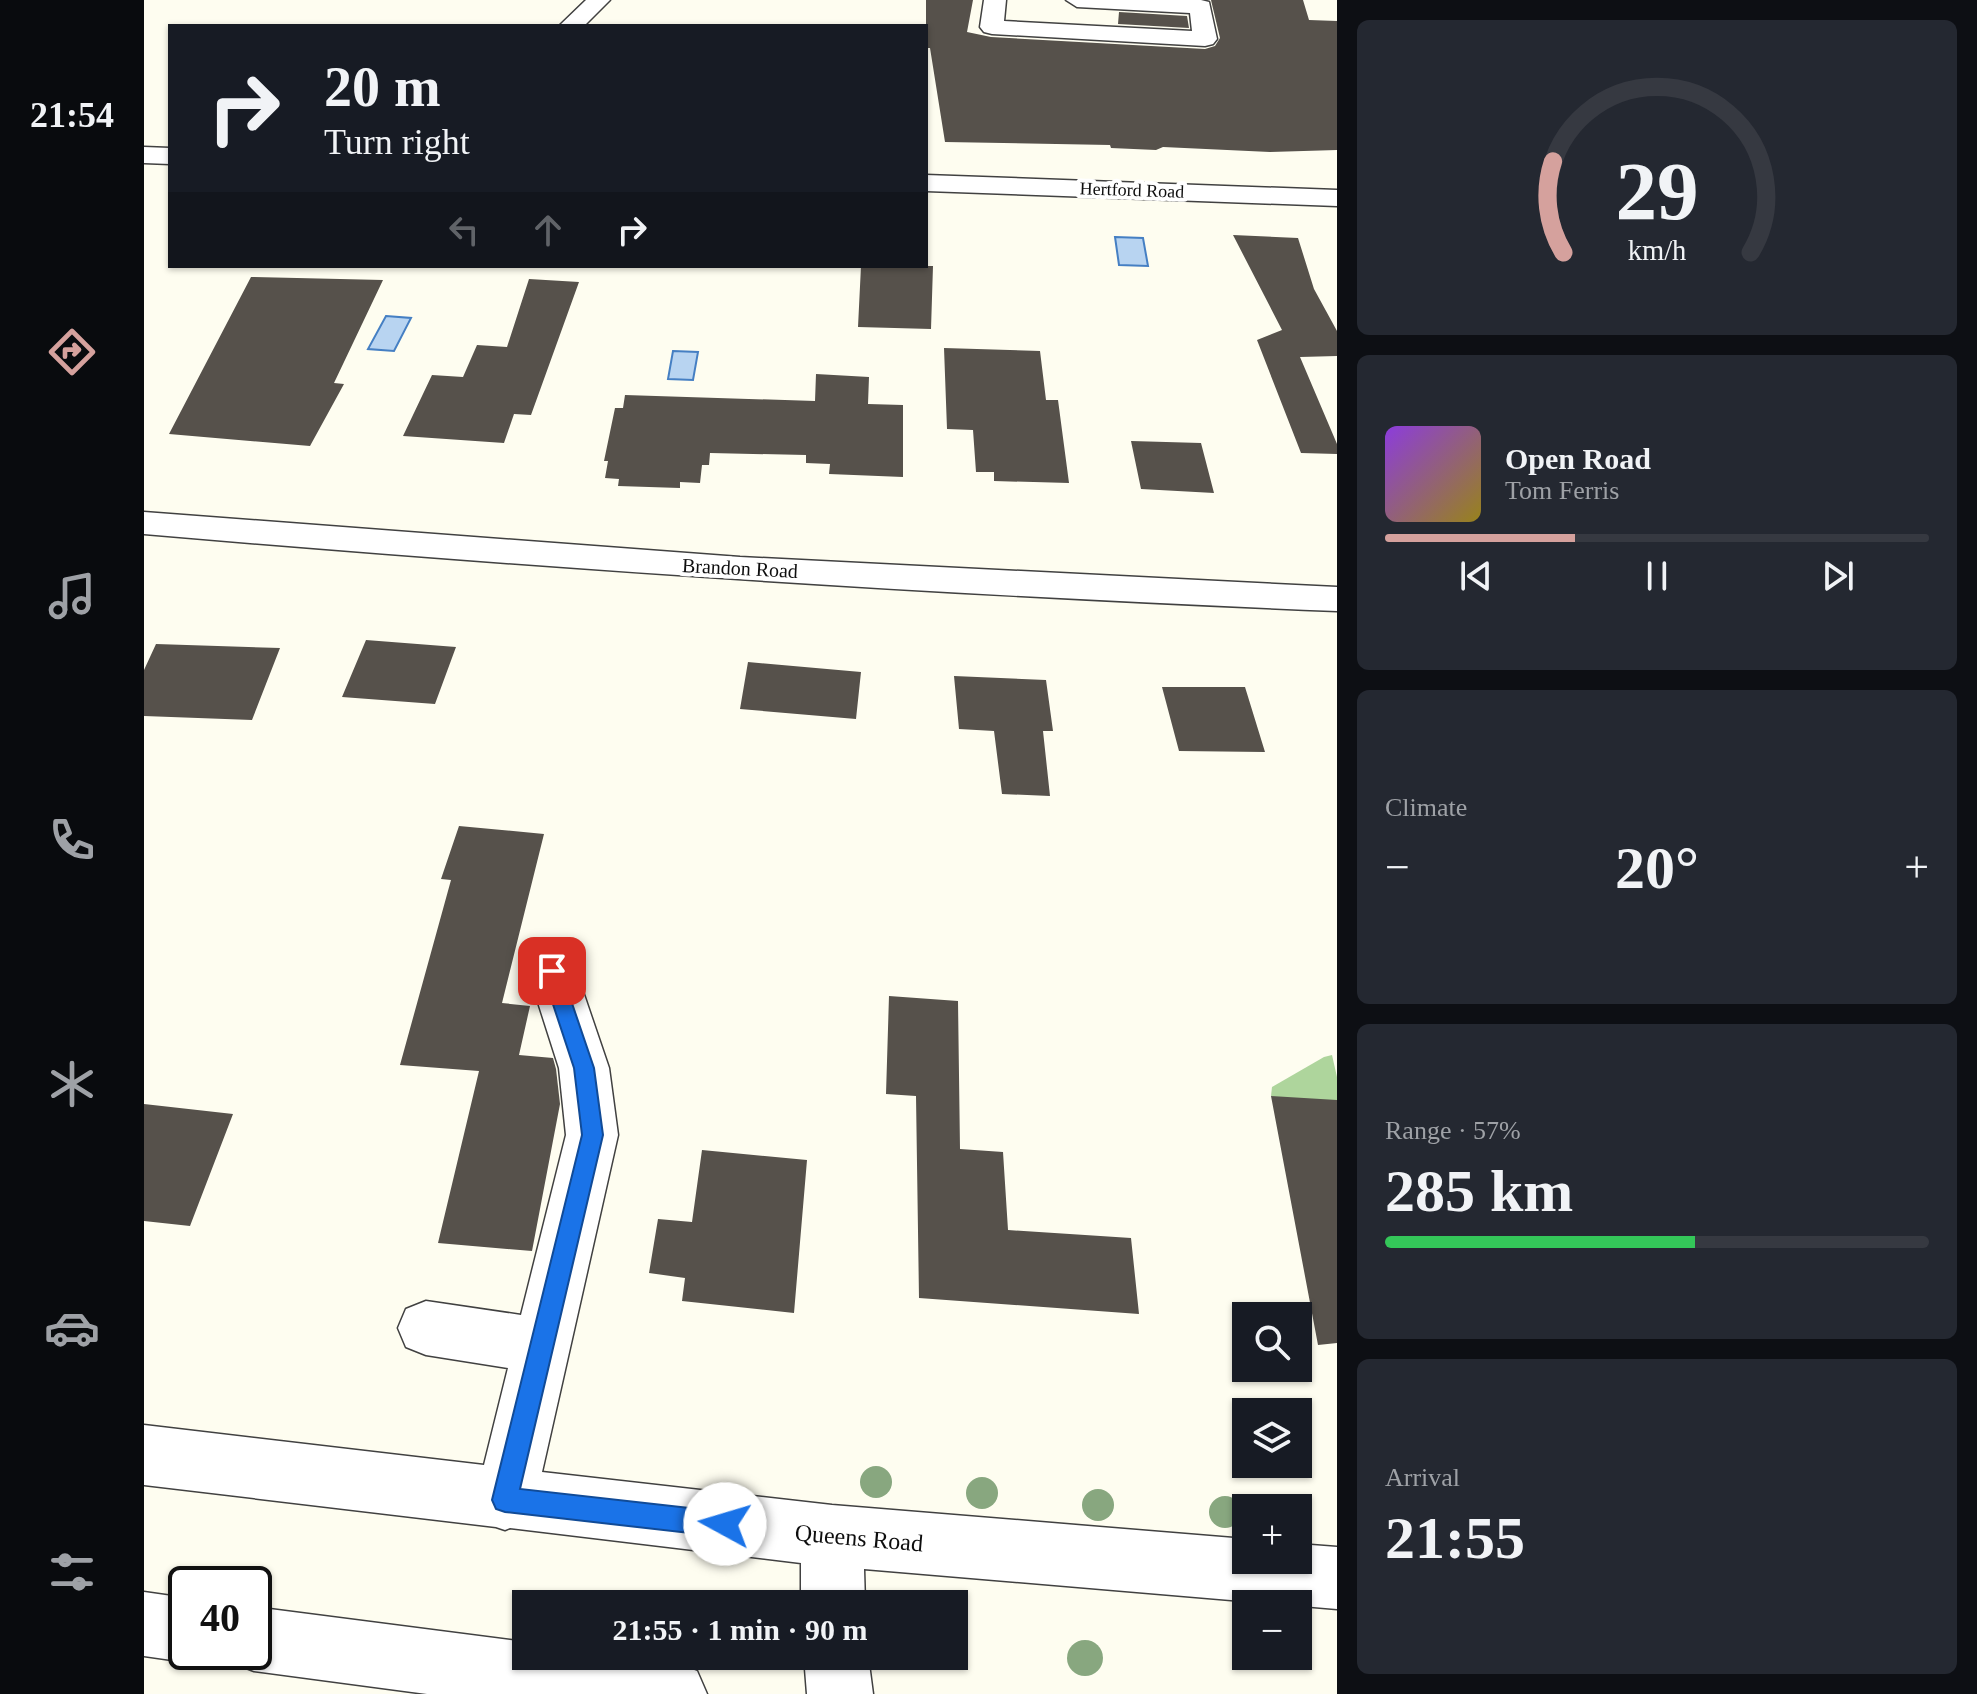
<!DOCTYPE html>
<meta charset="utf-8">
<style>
body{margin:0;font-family:Georgia,serif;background:#242831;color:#f1f3f6;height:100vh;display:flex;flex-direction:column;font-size:30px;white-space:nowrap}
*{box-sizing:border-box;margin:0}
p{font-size:26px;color:#9ea1a6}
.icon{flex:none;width:44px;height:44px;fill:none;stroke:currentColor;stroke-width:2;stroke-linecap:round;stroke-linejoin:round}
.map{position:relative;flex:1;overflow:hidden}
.side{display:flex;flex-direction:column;gap:20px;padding:20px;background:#0d0f14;width:640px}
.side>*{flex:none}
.guide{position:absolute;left:24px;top:24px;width:760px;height:244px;border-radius:0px;box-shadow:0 2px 6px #0004;background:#171b24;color:#f1f3f6;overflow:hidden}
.buttons{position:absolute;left:1088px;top:1302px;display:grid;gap:16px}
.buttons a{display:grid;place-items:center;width:80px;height:80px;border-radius:0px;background:#171b24;box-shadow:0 2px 6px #0004;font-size:40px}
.speed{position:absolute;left:24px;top:1566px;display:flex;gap:16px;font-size:40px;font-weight:700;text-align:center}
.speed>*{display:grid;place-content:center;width:104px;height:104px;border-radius:50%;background:#171b24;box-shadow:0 2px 6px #0004;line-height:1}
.speed .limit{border:4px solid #111;border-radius:12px;background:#fff;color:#111}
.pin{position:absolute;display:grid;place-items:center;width:68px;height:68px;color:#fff;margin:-34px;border-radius:16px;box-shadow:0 4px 12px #0006}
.me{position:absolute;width:88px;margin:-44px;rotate:276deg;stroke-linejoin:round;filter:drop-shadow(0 0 6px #0008)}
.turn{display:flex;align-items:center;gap:28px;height:168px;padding:0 24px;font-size:36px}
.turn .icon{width:104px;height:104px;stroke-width:2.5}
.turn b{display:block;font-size:56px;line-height:68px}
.lanes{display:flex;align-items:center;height:76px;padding:0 24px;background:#0003;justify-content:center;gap:40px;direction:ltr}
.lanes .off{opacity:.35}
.big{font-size:60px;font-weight:800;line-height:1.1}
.side .widget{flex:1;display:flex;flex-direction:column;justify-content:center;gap:12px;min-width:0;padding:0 28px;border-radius:12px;background:#242831}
.side .dial{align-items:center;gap:0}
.dial svg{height:208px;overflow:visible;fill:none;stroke:#363941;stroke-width:7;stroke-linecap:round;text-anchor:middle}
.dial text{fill:#f1f3f6;stroke:none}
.song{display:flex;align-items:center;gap:24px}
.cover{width:96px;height:96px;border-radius:12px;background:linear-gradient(135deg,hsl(270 70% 55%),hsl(50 70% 35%))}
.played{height:8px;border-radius:4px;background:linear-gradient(90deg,#d5a19d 35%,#363941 35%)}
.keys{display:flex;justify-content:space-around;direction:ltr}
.heat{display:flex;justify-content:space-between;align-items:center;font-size:44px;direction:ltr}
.charge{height:12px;border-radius:6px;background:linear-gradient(90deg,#34c759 57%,#363941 0)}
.trip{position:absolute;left:368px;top:1590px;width:456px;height:80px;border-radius:0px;background:#171b24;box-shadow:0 2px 6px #0004;font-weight:800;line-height:80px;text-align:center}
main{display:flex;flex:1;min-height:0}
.tab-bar{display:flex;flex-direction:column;width:144px;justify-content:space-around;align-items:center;background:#090b0e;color:#9ea1a6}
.tab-bar .icon{width:56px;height:56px}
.tab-bar .active{color:#d5a19d}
.tab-bar b{font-size:36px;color:#f1f3f6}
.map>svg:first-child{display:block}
</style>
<main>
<nav class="tab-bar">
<b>21:54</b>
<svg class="icon active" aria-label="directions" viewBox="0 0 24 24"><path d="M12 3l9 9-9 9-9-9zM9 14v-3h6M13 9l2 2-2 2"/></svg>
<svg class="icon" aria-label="music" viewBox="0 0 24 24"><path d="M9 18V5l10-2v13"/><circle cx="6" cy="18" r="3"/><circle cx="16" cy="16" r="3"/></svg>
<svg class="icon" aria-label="phone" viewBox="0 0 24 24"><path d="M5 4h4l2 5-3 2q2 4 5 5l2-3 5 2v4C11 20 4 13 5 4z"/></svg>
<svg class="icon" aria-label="climate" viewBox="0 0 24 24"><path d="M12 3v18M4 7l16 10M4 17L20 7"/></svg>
<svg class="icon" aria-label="car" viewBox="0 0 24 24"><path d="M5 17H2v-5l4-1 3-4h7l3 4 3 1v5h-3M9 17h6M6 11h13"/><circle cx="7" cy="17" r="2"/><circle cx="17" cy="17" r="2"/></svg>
<svg class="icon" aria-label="filters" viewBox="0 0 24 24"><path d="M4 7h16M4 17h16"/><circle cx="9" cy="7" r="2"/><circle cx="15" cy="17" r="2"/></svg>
</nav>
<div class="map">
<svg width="1193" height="1694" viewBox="0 0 1193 1694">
<rect width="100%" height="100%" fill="#fefdf0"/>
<path fill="#aed59c" d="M 1188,1055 L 1193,1077 L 1193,1119 L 1127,1096 L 1128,1087 L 1180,1057 Z"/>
<path fill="#b8d4f1" stroke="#457fc3" stroke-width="2" d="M 971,237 L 999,238 L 1004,266 L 975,265 Z
M 242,316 L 267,318 L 250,351 L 224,349 Z
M 529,351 L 554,352 L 549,380 L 524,379 Z"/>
<path fill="#56514b" d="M 782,0 L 829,0 L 823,32 L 847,37 L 1061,49 L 1071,46 L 1076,38 L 1067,0 L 1159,0 L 1165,20 L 1193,21 L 1193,150 L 1126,152 L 1019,147 L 1012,150 L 967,148 L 966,145 L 801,142 L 786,48 L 782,48 Z
M 975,12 L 1043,16 L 1045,28 L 974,24 Z
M 1089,235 L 1154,238 L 1170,289 L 1193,331 L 1193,356 L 1156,357 L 1193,444 L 1193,454 L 1157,453 L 1113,340 L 1138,330 Z
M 717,266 L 789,266 L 787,329 L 714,327 Z
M 107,277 L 239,280 L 190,383 L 200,384 L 166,446 L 25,434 Z
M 385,279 L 435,282 L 387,415 L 370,414 L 360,443 L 259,436 L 288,375 L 319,377 L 333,345 L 363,347 Z
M 800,348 L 896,351 L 902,400 L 914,400 L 925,483 L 850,481 L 850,472 L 832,472 L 829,430 L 803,429 Z
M 672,374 L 725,377 L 724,404 L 759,405 L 759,477 L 685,474 L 686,464 L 662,463 L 662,455 L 566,453 L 565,465 L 558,465 L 556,483 L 536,482 L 536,488 L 474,486 L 475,479 L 461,478 L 464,461 L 460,461 L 471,408 L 479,408 L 481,395 L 671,401 Z
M 987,441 L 1057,443 L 1070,493 L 997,489 Z
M 222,640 L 312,647 L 291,704 L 198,697 Z
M 12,644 L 136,648 L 108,720 L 0,716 L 0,670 Z
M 604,662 L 717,672 L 712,719 L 596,709 Z
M 810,676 L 902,680 L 909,731 L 899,731 L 906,796 L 858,794 L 850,731 L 815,729 Z
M 1018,687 L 1101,687 L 1121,752 L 1035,751 Z
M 315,826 L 400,834 L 358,1003 L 386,1006 L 375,1055 L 409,1058 L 412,1069 L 416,1104 L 388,1251 L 294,1243 L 335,1071 L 256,1065 L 307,880 L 297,879 Z
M 745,996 L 814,1001 L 816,1149 L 859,1152 L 864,1230 L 987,1238 L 995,1314 L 775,1298 L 772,1096 L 742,1094 Z
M 1127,1096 L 1193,1100 L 1193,1343 L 1174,1345 Z
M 0,1104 L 89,1114 L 46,1226 L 0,1221 Z
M 558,1150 L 663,1160 L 650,1313 L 538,1301 L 541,1278 L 505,1273 L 514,1219 L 548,1222 Z"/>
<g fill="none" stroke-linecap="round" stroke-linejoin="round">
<g stroke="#414141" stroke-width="3">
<path id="minor" d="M 442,0 L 466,0 L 440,26 L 415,26 Z
M 840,0 L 862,0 L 860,21 L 1048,31 L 1046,13 L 933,7 L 922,0 L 1057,0 L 1065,2 L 1073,39 L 1069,44 L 1061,46 L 848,34 L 840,32 L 836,27 Z
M 0,147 L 26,148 L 26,164 L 0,163 Z
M 782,175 L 1193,190 L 1193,206 L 782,191 Z
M 0,512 L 596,557 L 1193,587 L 1193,611 C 795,595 397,568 0,534 Z
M 408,952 L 425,958 L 432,971 L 465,1068 L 474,1135 L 398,1472 L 688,1505 L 1102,1539 L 1102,1560 L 1154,1560 L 1154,1544 L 1193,1547 L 1193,1609 L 720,1569 L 721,1604 L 657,1604 L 657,1563 L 366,1528 L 361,1530 L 352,1527 L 0,1485 L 0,1425 L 340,1465 L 364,1368 L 282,1355 L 262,1347 L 254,1328 L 262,1309 L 282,1301 L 377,1315 L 422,1135 L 415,1068 L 384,971 L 391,958 Z
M 0,1592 L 42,1598 L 42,1652 L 65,1653 L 42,1662 L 0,1656 Z
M 110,1607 L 382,1642 L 382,1656 C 439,1656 500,1649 553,1671 L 563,1694 L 283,1694 L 110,1671 L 87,1662 L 83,1652 L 110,1652 Z
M 660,1656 L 724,1656 L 729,1694 L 663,1694 Z"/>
</g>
<use href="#minor" fill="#fff" fill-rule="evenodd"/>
</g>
<g fill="#88a77f">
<circle cx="732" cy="1482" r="16"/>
<circle cx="838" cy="1493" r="16"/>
<circle cx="954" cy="1505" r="16"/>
<circle cx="1081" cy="1512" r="16"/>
<circle cx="941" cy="1658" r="18"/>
</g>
<path fill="#1a73e8" stroke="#114b97" stroke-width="2" d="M 408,963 L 414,965 L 417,971 L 450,1068 L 459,1135 L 376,1489 L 581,1512 L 590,1515 L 593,1524 L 590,1533 L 581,1537 L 361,1512 L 352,1509 L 348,1500 L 438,1135 L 430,1068 L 398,971 L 401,965 Z"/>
<g text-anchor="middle" stroke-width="8" stroke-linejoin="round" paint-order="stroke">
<g font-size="18" fill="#0e0e0e" stroke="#fff">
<text transform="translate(988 190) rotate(2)" y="6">Hertford Road</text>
</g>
<g font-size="20" fill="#0e0e0e" stroke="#fff">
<text transform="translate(596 568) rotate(3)" y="7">Brandon Road</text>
</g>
<g font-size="24" fill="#0e0e0e" stroke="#fff">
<text transform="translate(715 1538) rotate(5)" y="8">Queens Road</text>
</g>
</g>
</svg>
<div class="buttons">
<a><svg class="icon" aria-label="search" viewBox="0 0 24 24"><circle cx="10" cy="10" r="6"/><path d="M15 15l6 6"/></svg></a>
<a><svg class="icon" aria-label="layers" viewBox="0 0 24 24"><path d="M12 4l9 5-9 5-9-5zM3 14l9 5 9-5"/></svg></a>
<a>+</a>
<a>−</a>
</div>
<div class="speed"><div class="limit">40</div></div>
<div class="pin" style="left:408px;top:971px;background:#d93025"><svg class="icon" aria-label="arrive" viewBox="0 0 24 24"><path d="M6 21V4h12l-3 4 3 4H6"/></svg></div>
<svg class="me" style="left:581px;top:1524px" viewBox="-20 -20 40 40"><circle r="19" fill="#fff"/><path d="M0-13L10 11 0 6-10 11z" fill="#1a73e8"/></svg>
<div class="trip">21:55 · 1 min · 90 m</div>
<div class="guide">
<div class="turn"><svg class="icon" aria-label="right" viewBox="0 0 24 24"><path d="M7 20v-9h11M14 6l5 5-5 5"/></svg><div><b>20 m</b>Turn right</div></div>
<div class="lanes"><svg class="icon off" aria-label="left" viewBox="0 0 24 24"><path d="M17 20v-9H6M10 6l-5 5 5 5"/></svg><svg class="icon off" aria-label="ahead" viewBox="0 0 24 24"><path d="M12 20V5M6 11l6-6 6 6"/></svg><svg class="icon" aria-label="right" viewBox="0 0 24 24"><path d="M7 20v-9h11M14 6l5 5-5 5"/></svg></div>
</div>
</div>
<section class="side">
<div class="widget dial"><svg viewBox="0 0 100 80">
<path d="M14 69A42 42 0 1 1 86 69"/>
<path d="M14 69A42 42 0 0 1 10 34" stroke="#d5a19d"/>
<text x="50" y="56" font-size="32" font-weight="700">29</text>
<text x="50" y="72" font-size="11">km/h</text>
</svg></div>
<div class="widget">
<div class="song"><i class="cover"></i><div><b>Open Road</b><p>Tom Ferris</p></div></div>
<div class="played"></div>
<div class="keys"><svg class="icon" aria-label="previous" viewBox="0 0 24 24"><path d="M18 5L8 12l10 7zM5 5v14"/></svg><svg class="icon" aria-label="pause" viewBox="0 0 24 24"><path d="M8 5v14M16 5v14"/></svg><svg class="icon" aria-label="next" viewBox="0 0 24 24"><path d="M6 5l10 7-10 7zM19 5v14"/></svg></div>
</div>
<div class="widget"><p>Climate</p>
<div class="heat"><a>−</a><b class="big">20°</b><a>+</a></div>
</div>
<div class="widget"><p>Range · 57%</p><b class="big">285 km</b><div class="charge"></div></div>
<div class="widget"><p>Arrival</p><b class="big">21:55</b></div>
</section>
</main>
